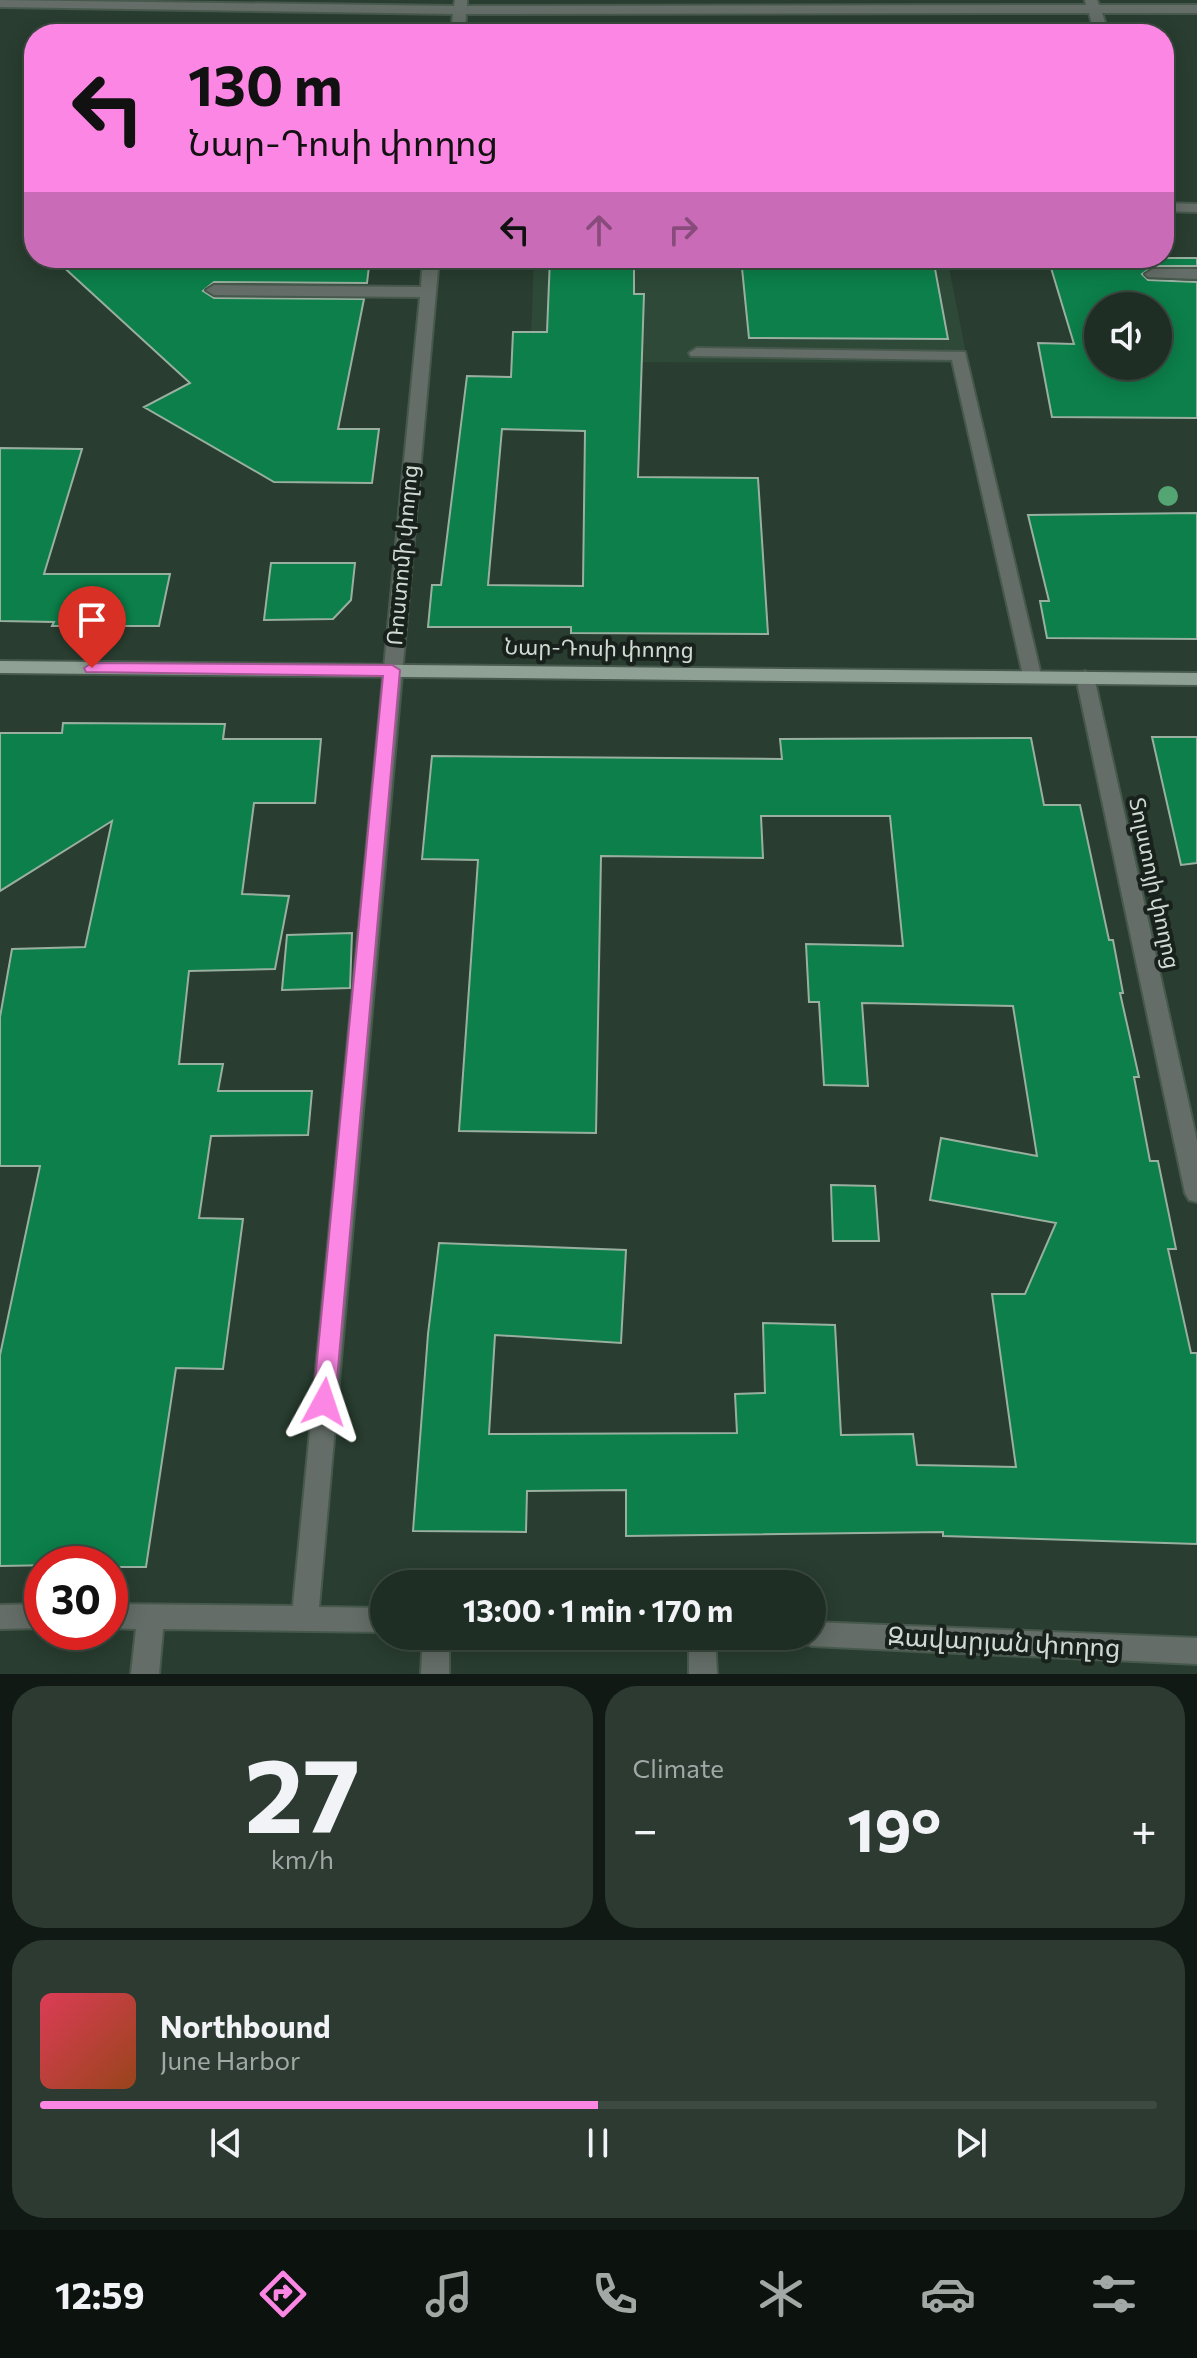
<!DOCTYPE html>
<meta charset="utf-8">
<style>
body{margin:0;font-family:Commissioner,"Noto Sans Armenian",sans-serif;background:#2c3a31;color:#f1f3f6;height:100vh;display:flex;flex-direction:column;font-size:30px;white-space:nowrap}
*{box-sizing:border-box;margin:0}
p{font-size:26px;color:#a1a8a6}
.icon{flex:none;width:44px;height:44px;fill:none;stroke:currentColor;stroke-width:2;stroke-linecap:round;stroke-linejoin:round}
.map{position:relative;height:1674px;overflow:hidden}
.side{display:flex;flex-direction:column;gap:12px;padding:12px;background:#111914;flex:1}
.side>*{flex:none}
.hud{position:absolute;left:24px;top:24px;width:1150px;height:244px;border-radius:32px;box-shadow:0 4px 20px #0003,0 0 0 2px #3c4a41;background:#fc86e4;color:#111;overflow:hidden}
.buttons{position:absolute;left:1084px;top:292px;display:grid;gap:16px}
.buttons a{display:grid;place-items:center;width:88px;height:88px;border-radius:50%;background:#1f2e24;box-shadow:0 4px 20px #0003,0 0 0 2px #3c4a41;font-size:40px}
.speed{position:absolute;left:24px;top:1546px;display:flex;gap:16px;font-size:40px;font-weight:700;text-align:center}
.speed>*{display:grid;place-content:center;width:104px;height:104px;border-radius:50%;background:#1f2e24;box-shadow:0 4px 20px #0003,0 0 0 2px #3c4a41;line-height:1}
.speed .limit{border:12px solid #d22;background:#fff;color:#111}
.pin{position:absolute;display:grid;place-items:center;width:68px;height:68px;color:#fff;margin:-82px -34px;border-radius:50% 50% 50% 0;rotate:-45deg;box-shadow:0 0 8px #0007}
.pin .icon{rotate:45deg}
.me{position:absolute;width:88px;margin:-44px;rotate:5deg;stroke-linejoin:round;filter:drop-shadow(0 0 6px #0008)}
.turn{display:flex;align-items:center;gap:28px;height:168px;padding:0 32px;font-size:36px}
.turn .icon{width:104px;height:104px;stroke-width:2.5}
.turn b{display:block;font-size:56px;line-height:68px}
.lanes{display:flex;align-items:center;height:76px;padding:0 32px;background:#0003;justify-content:center;gap:40px;direction:ltr}
.lanes .off{opacity:.35}
.big{font-size:60px;font-weight:700;line-height:1.1}
.side .widget{flex:1;display:flex;flex-direction:column;justify-content:center;gap:12px;min-width:0;padding:0 28px;border-radius:32px;background:#2c3a31}
.side .dial{align-items:center;gap:0}
.dial b{font-size:104px;line-height:1}
.song{display:flex;align-items:center;gap:24px}
.cover{width:96px;height:96px;border-radius:12px;background:linear-gradient(135deg,hsl(350 70% 55%),hsl(20 70% 35%))}
.played{height:8px;border-radius:4px;background:linear-gradient(90deg,#fc86e4 50%,#3c4a41 50%)}
.keys{display:flex;justify-content:space-around;direction:ltr}
.heat{display:flex;justify-content:space-between;align-items:center;font-size:44px;direction:ltr}
.side .tiles{flex:1;display:grid;gap:12px;grid-template-columns:1fr 1fr}
.widget:last-child{grid-column:span 2}
.trip{position:absolute;left:370px;top:1570px;width:456px;height:80px;border-radius:40px;background:#1f2e24;box-shadow:0 4px 20px #0003,0 0 0 2px #3c4a41;font-weight:700;line-height:80px;text-align:center}
.tab-bar{display:flex;height:128px;justify-content:space-around;align-items:center;background:#0c120e;color:#a1a8a6}
.tab-bar .icon{width:56px;height:56px}
.tab-bar .active{color:#fc86e4}
.tab-bar b{font-size:36px;color:#f1f3f6}
.map>svg:first-child{display:block}
</style>
<div class="map">
<svg width="1197" height="1674" viewBox="0 0 1197 1674">
<rect width="100%" height="100%" fill="#293d30"/>
<path fill="#2e4938" d="M 534,258 L 947,258 L 968,363 L 530,362 Z"/>
<path fill="#0c7f4a" stroke="#99b0a0" stroke-width="2" fill-rule="evenodd" d="M 161,258 L 370,258 L 367,283 L 214,282 L 203,291 L 214,298 L 364,299 L 338,429 L 379,429 L 372,483 L 274,482 L 144,407 L 190,383 L 59,263 L 159,263 Z
M 550,258 L 634,258 L 634,294 L 644,294 L 638,477 L 758,478 L 768,634 L 571,633 L 571,627 L 428,627 L 432,585 L 441,585 L 467,376 L 511,377 L 513,332 L 547,332 ZM 502,429 L 585,431 L 583,586 L 488,585 Z
M 741,258 L 933,258 L 948,339 L 749,338 Z
M 1048,258 L 1197,258 L 1197,266 L 1153,266 L 1142,274 L 1148,280 L 1197,282 L 1197,418 L 1052,417 L 1038,343 L 1074,344 ZM 1098,306 L 1158,306 L 1158,366 L 1098,366 Z
M 0,448 L 82,449 L 44,574 L 170,574 L 159,626 L 52,626 L 54,622 L 0,621 Z
M 1197,513 L 1197,639 L 1047,638 L 1040,601 L 1049,601 L 1028,515 Z
M 271,563 L 355,563 L 351,600 L 333,619 L 264,620 Z
M 63,723 L 225,724 L 223,739 L 321,739 L 315,803 L 254,803 L 242,894 L 289,896 L 275,969 L 189,971 L 179,1064 L 223,1064 L 218,1091 L 312,1091 L 308,1135 L 211,1136 L 199,1218 L 243,1219 L 223,1369 L 176,1368 L 146,1567 L 110,1567 L 110,1564 L 0,1566 L 0,1355 L 40,1166 L 0,1166 L 0,1017 L 12,949 L 85,947 L 112,821 L 0,891 L 0,733 L 62,733 Z
M 1152,737 L 1197,737 L 1197,863 L 1181,865 Z
M 1031,738 L 1044,805 L 1080,805 L 1109,940 L 1113,940 L 1123,993 L 1120,993 L 1139,1077 L 1134,1077 L 1150,1161 L 1158,1161 L 1176,1249 L 1168,1249 L 1191,1353 L 1197,1353 L 1197,1544 L 943,1536 L 943,1532 L 626,1536 L 626,1490 L 527,1491 L 526,1532 L 413,1531 L 428,1334 L 439,1243 L 626,1250 L 621,1343 L 495,1335 L 489,1434 L 737,1433 L 735,1394 L 765,1393 L 763,1323 L 835,1325 L 841,1435 L 913,1434 L 917,1465 L 1016,1467 L 992,1294 L 1025,1294 L 1056,1223 L 930,1200 L 941,1138 L 1037,1156 L 1013,1006 L 862,1003 L 868,1086 L 824,1085 L 819,1002 L 809,1002 L 806,944 L 903,946 L 890,816 L 761,816 L 763,858 L 601,856 L 596,1133 L 459,1131 L 478,860 L 422,859 L 432,756 L 782,759 L 780,739 Z
M 352,933 L 350,988 L 282,990 L 287,935 Z
M 831,1185 L 875,1186 L 879,1241 L 833,1241 Z"/>
<g fill="none" stroke-linecap="round" stroke-linejoin="round">
<g stroke="#47594d" stroke-width="4">
<path id="minor" d="M 0,0 L 454,6 L 455,0 L 467,0 L 467,6 L 1086,5 L 1085,0 L 1097,0 L 1099,5 L 1197,5 L 1197,13 L 1102,13 L 1109,34 L 1095,34 L 1089,13 L 466,14 L 465,34 L 451,34 L 453,14 L 0,7 Z
M 1164,203 L 1197,204 L 1197,212 L 1164,211 Z
M 423,258 L 439,258 L 319,1607 L 384,1608 L 384,1632 L 163,1629 L 159,1674 L 131,1674 L 136,1629 L 110,1628 L 110,1604 L 293,1606 L 420,297 L 214,295 L 206,290 L 214,285 L 421,287 Z
M 1153,269 L 1197,269 L 1197,279 L 1148,277 L 1145,274 Z
M 697,348 L 965,352 L 1041,675 L 1039,679 L 1025,679 L 1023,675 L 952,360 L 691,356 L 689,353 Z
M 1085,671 L 1094,677 L 1197,1141 L 1197,1202 L 1189,1200 L 1185,1193 L 1076,677 Z
M 42,1604 L 42,1628 L 0,1629 L 0,1605 Z
M 812,1622 L 1197,1638 L 1197,1664 L 812,1646 L 803,1643 L 799,1636 L 812,1636 Z
M 423,1636 L 449,1636 L 449,1674 L 421,1674 Z
M 689,1636 L 715,1636 L 717,1674 L 689,1674 Z"/>
</g>
<g stroke="#47594d" stroke-width="4">
<path id="major" d="M 0,661 L 1197,673 L 1197,685 L 0,673 Z"/>
</g>
<use href="#minor" fill="#646d67" fill-rule="evenodd"/>
<use href="#major" fill="#8ea194" fill-rule="evenodd"/>
</g>
<circle fill="#55a474" cx="1168" cy="496" r="10"/>
<path fill="#fc86e4" stroke="#a45794" stroke-width="2" d="M 92,663 L 392,665 L 400,670 L 335,1402 L 332,1409 L 324,1412 L 316,1409 L 313,1402 L 383,676 L 86,672 L 84,668 Z"/>
<g text-anchor="middle" stroke-width="8" stroke-linejoin="round" paint-order="stroke">
<g font-size="22" fill="#cfdbd2" stroke="#19211c">
<text transform="translate(402 555) rotate(-85)" y="8">Ռոստոմի փողոց</text>
<text transform="translate(599 648) rotate(1)" y="8">Նար-Դոսի փողոց</text>
<text transform="translate(1155 883) rotate(78)" y="8">Տոլստոյի փողոց</text>
</g>
<g font-size="26" fill="#cfdbd2" stroke="#19211c">
<text transform="translate(1004 1642) rotate(3)" y="9">Զավարյան փողոց</text>
</g>
</g>
</svg>
<div class="buttons">
<a><svg class="icon" aria-label="sound" viewBox="0 0 24 24"><path d="M4 9h4l5-4v14l-5-4H4zM17 9q2 3 0 6"/></svg></a>
</div>
<div class="speed"><div class="limit">30</div></div>
<div class="pin" style="left:92px;top:668px;background:#d93025"><svg class="icon" aria-label="arrive" viewBox="0 0 24 24"><path d="M6 21V4h12l-3 4 3 4H6"/></svg></div>
<svg class="me" style="left:324px;top:1402px" viewBox="-20 -20 40 40"><path d="M0-17L14 15 0 8-14 15z" fill="#fc86e4" stroke="#fff" stroke-width="4"/></svg>
<div class="trip">13:00 · 1 min · 170 m</div>
<div class="hud">
<div class="turn"><svg class="icon" aria-label="left" viewBox="0 0 24 24"><path d="M17 20v-9H6M10 6l-5 5 5 5"/></svg><div><b>130 m</b>Նար-Դոսի փողոց</div></div>
<div class="lanes"><svg class="icon" aria-label="left" viewBox="0 0 24 24"><path d="M17 20v-9H6M10 6l-5 5 5 5"/></svg><svg class="icon off" aria-label="ahead" viewBox="0 0 24 24"><path d="M12 20V5M6 11l6-6 6 6"/></svg><svg class="icon off" aria-label="right" viewBox="0 0 24 24"><path d="M7 20v-9h11M14 6l5 5-5 5"/></svg></div>
</div>
</div>
<section class="side">
<div class="tiles">
<div class="widget dial"><b>27</b><p>km/h</p></div>
<div class="widget"><p>Climate</p>
<div class="heat"><a>−</a><b class="big">19°</b><a>+</a></div>
</div>
<div class="widget">
<div class="song"><i class="cover"></i><div><b>Northbound</b><p>June Harbor</p></div></div>
<div class="played"></div>
<div class="keys"><svg class="icon" aria-label="previous" viewBox="0 0 24 24"><path d="M18 5L8 12l10 7zM5 5v14"/></svg><svg class="icon" aria-label="pause" viewBox="0 0 24 24"><path d="M8 5v14M16 5v14"/></svg><svg class="icon" aria-label="next" viewBox="0 0 24 24"><path d="M6 5l10 7-10 7zM19 5v14"/></svg></div>
</div>
</div>
</section>
<nav class="tab-bar">
<b>12:59</b>
<svg class="icon active" aria-label="directions" viewBox="0 0 24 24"><path d="M12 3l9 9-9 9-9-9zM9 14v-3h6M13 9l2 2-2 2"/></svg>
<svg class="icon" aria-label="music" viewBox="0 0 24 24"><path d="M9 18V5l10-2v13"/><circle cx="6" cy="18" r="3"/><circle cx="16" cy="16" r="3"/></svg>
<svg class="icon" aria-label="phone" viewBox="0 0 24 24"><path d="M5 4h4l2 5-3 2q2 4 5 5l2-3 5 2v4C11 20 4 13 5 4z"/></svg>
<svg class="icon" aria-label="climate" viewBox="0 0 24 24"><path d="M12 3v18M4 7l16 10M4 17L20 7"/></svg>
<svg class="icon" aria-label="car" viewBox="0 0 24 24"><path d="M5 17H2v-5l4-1 3-4h7l3 4 3 1v5h-3M9 17h6M6 11h13"/><circle cx="7" cy="17" r="2"/><circle cx="17" cy="17" r="2"/></svg>
<svg class="icon" aria-label="filters" viewBox="0 0 24 24"><path d="M4 7h16M4 17h16"/><circle cx="9" cy="7" r="2"/><circle cx="15" cy="17" r="2"/></svg>
</nav>
